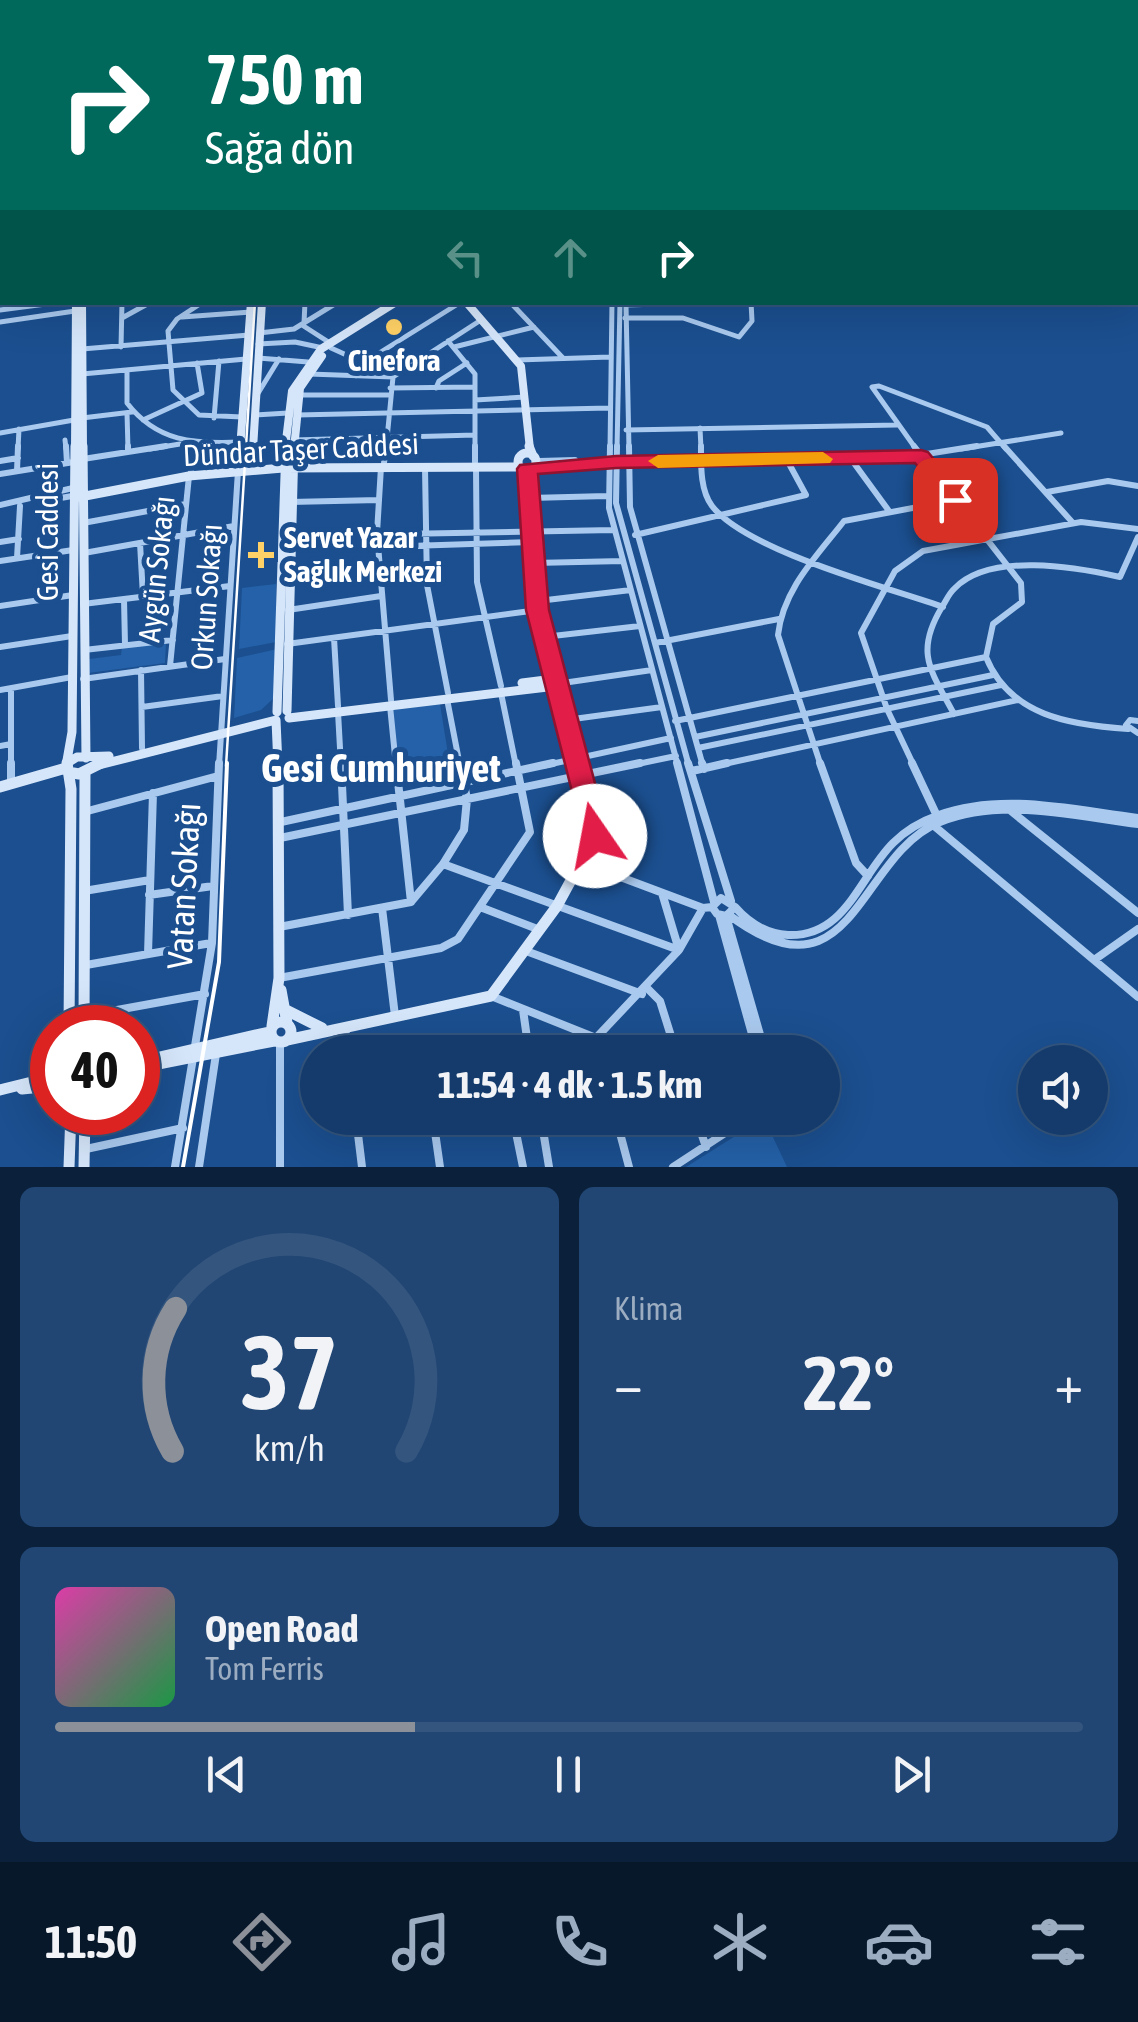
<!DOCTYPE html>
<html lang="tr">
<meta charset="utf-8">
<style>
body{margin:0;font-family:"Asap Condensed",sans-serif;background:#214673;color:#f1f3f6;height:100vh;display:flex;flex-direction:column;font-size:38px;white-space:nowrap}
*{box-sizing:border-box;margin:0}
p{font-size:32px;color:#9dadc1}
.icon{flex:none;width:55px;height:55px;fill:none;stroke:currentColor;stroke-width:2;stroke-linecap:round;stroke-linejoin:round}
.map{position:relative;height:1167px;overflow:hidden}
.panel{display:flex;flex-direction:column;gap:20px;padding:20px;background:#0b203b;flex:1}
.panel>*{flex:none}
.hud{position:absolute;left:0px;top:0px;width:1140px;height:305px;box-shadow:0 10px 40px #0002,0 0 0 2px #33557e;background:#00695c;color:#fff;overflow:hidden}
.controls{position:absolute;left:1018px;top:1045px;display:grid;gap:20px}
.controls a{display:grid;place-items:center;width:90px;height:90px;border-radius:50%;background:#143b6b;box-shadow:0 10px 40px #0002,0 0 0 2px #33557e;font-size:50px}
.speed{position:absolute;left:30px;top:1005px;display:flex;gap:20px;font-size:50px;font-weight:700;text-align:center}
.speed>*{display:grid;place-content:center;width:130px;height:130px;border-radius:50%;background:#143b6b;box-shadow:0 10px 40px #0002,0 0 0 2px #33557e;line-height:1}
.speed .limit{border:15px solid #d22;background:#fff;color:#111}
.pin{position:absolute;display:grid;place-items:center;width:85px;height:85px;color:#fff;margin:-42px;border-radius:20px;box-shadow:0 5px 15px #0006}
.me{position:absolute;width:110px;margin:-55px;rotate:348deg;stroke-linejoin:round;filter:drop-shadow(0 0 8px #0008)}
.turn{display:flex;align-items:center;gap:35px;height:210px;padding:0 40px;font-size:45px}
.turn .icon{width:130px;height:130px;stroke-width:2.5}
.turn b{display:block;font-size:70px;line-height:85px}
.lanes{display:flex;align-items:center;height:95px;padding:0 40px;background:#0003;justify-content:center;gap:50px;direction:ltr}
.lanes .off{opacity:.35}
.big{font-size:75px;font-weight:700;line-height:1.1}
.panel .widget{flex:1;display:flex;flex-direction:column;justify-content:center;gap:15px;min-width:0;padding:0 35px;border-radius:15px;background:#214673}
.panel .dial{align-items:center;gap:0}
.dial svg{height:260px;overflow:visible;fill:none;stroke:#33557e;stroke-width:7;stroke-linecap:round;text-anchor:middle}
.dial text{fill:#f1f3f6;stroke:none}
.song{display:flex;align-items:center;gap:30px}
.cover{width:120px;height:120px;border-radius:15px;background:linear-gradient(135deg,hsl(320 70% 55%),hsl(140 70% 35%))}
.played{height:10px;border-radius:5px;background:linear-gradient(90deg,#8c9099 35%,#33557e 35%)}
.keys{display:flex;justify-content:space-around;direction:ltr}
.heat{display:flex;justify-content:space-between;align-items:center;font-size:55px;direction:ltr}
.panel .tiles{flex:1;display:grid;gap:20px;grid-template-columns:1fr 1fr}
.widget:last-child{grid-column:span 2}
.trip{position:absolute;left:300px;top:1035px;width:540px;height:100px;border-radius:50px;background:#143b6b;box-shadow:0 10px 40px #0002,0 0 0 2px #33557e;font-weight:700;line-height:100px;text-align:center}
.tab-bar{display:flex;height:160px;justify-content:space-around;align-items:center;background:#08182b;color:#9dadc1}
.tab-bar .icon{width:70px;height:70px}
.tab-bar .current{color:#8c9099}
.tab-bar b{font-size:45px;color:#f1f3f6}
.map>svg:first-child{display:block}
</style>
<div class="map">
<svg width="1138" height="1167" viewBox="0 0 1138 1167">
<rect width="100%" height="100%" fill="#1b4f8f"/>
<path fill="#2461a8" d="M 276,584 L 276,642 L 239,649 L 242,588 Z
M 166,642 L 165,663 L 88,673 L 89,659 L 121,655 L 122,647 Z
M 277,649 L 275,697 L 261,710 L 234,718 L 237,658 Z
M 440,704 L 449,760 L 396,767 L 391,710 Z
M 764,1118 L 787,1167 L 686,1167 Z"/>
<g fill="none" stroke-linecap="round" stroke-linejoin="round">
<path stroke="#a9c9ee" stroke-width="4" d="M 558,0 L 565,2
M 735,0 L 744,2
M 751,0 L 759,2
M 1105,0 L 1109,2
M 14,2 L 34,0
M 116,2 L 162,0
M 311,2 L 344,2
M 0,35 L 2,42
M 0,77 L 2,73
M 0,102 L 2,97"/>
<path stroke="#a9c9ee" stroke-width="5" d="M 203,302 L 177,319 L 168,331 L 173,390 L 199,415 L 242,417
M 510,302 L 563,358
M 0,310 L 61,302
M 182,317 L 251,312
M 122,318 L 151,302
M 625,318 L 683,318 L 739,337 L 752,321 L 751,302
M 0,322 L 75,311
M 304,323 L 305,302
M 302,325 L 330,343
M 259,333 L 294,329 L 338,302
M 448,341 L 475,374 L 475,449
M 258,344 L 295,342 L 323,348
M 121,347 L 122,302
M 454,347 L 534,327
M 331,348 L 393,376
M 82,349 L 249,335
M 258,358 L 308,362
M 517,360 L 610,357
M 127,370 L 127,403 C 157,442 194,444 240,442
M 82,374 L 246,359
M 309,374 L 393,377
M 356,376 L 360,365 L 461,302
M 390,388 L 475,387
M 436,388 L 439,381 L 467,363
M 257,395 L 279,359
M 298,395 L 390,395
M 475,400 L 525,397
M 127,413 L 128,449
M 255,415 L 288,413
M 297,415 L 609,408
M 82,418 L 132,412
M 214,418 L 219,361
M 143,420 L 202,393 L 197,363
M 700,428 L 701,449
M 626,430 L 897,425
M 0,433 L 74,420
M 65,440 L 66,449
M 293,440 L 475,435
M 18,449 L 19,429
M 150,449 L 180,444
M 194,449 L 194,444
M 386,449 L 393,377 L 481,320
M 610,449 L 612,302
M 617,449 L 620,302
M 629,449 L 626,305 L 694,303
M 916,449 L 872,387 L 879,386 L 987,427 L 1006,449
M 961,449 L 1061,433"/>
<path stroke="#a9c9ee" stroke-width="6" d="M 66,446 L 67,463
M 128,446 L 128,452
M 475,446 L 475,462
M 610,446 L 609,508 L 678,766
M 617,446 L 616,503 L 689,766
M 629,446 L 630,507 L 703,766
M 701,446 C 701,465 700,490 712,506 C 747,551 886,587 943,607
M 1004,446 L 1073,523
M 83,459 L 166,446
M 851,459 L 889,511
M 0,461 L 18,458
M 539,461 L 575,460
M 625,462 L 908,457 L 977,446
M 384,463 L 386,446
M 538,466 L 608,464
M 381,467 L 377,533 L 391,700
M 476,467 L 477,582 L 501,686
M 425,468 L 427,585 L 448,693
M 17,471 L 18,446
M 191,472 L 194,446
M 0,474 L 74,462
M 1047,492 L 1108,481 L 1138,486
M 530,498 L 607,496
M 44,501 L 72,496
M 290,502 L 379,500
M 0,505 L 73,488
M 83,523 L 186,504
M 635,535 L 806,495 L 787,460
M 290,536 L 614,530
M 0,542 L 19,539
M 140,543 L 143,596
M 379,547 L 531,542
M 84,553 L 234,526
M 17,558 L 20,506
M 0,561 L 73,550
M 534,563 L 623,561
M 288,577 L 381,565
M 124,599 L 125,645
M 538,601 L 631,590
M 83,604 L 230,586
M 0,606 L 73,595
M 288,610 L 381,596
M 544,637 L 640,626
M 334,638 L 338,706
M 655,643 L 779,619
M 287,644 L 538,610
M 0,647 L 72,636
M 84,650 L 173,640
M 986,657 C 1010,716 1070,725 1128,729
M 170,666 L 189,476
M 141,670 L 142,748
M 83,679 L 225,659
M 556,684 L 652,670
M 11,688 L 11,766
M 0,690 L 72,677
M 501,693 L 516,766
M 447,699 L 460,766
M 390,706 L 396,766
M 142,707 L 223,696
M 338,712 L 341,766
M 954,714 C 931,671 914,653 942,607 C 946,601 949,593 955,588 C 990,552 1076,567 1120,577 L 1138,537
M 566,720 L 662,707
M 675,721 L 986,657 L 993,624 L 1022,602 L 1021,583 L 914,446
M 1138,721 L 1130,720 L 1126,725 L 1138,733
M 695,737 L 993,675
M 0,746 L 11,744
M 698,748 L 1001,685
M 219,766 L 238,471
M 542,766 L 671,738
M 628,766 L 676,756
M 715,766 L 1018,700
M 821,766 L 778,635 C 783,589 817,556 844,521 L 955,500
M 914,766 L 887,709 L 861,633 L 895,571 L 923,551 L 1081,522 L 1138,529"/>
<path stroke="#a9c9ee" stroke-width="8" d="M 11,763 L 11,784
M 341,763 L 348,915
M 396,763 L 411,902
M 677,763 L 714,902
M 688,763 L 731,901
M 702,763 L 704,769
M 820,763 L 856,863 L 868,876
M 912,763 L 937,816
M 692,771 L 727,763
M 1011,811 L 1138,913
M 84,812 L 218,776
M 281,822 L 553,763
M 933,825 L 1138,997
M 280,838 L 640,763
M 583,863 L 703,908 L 712,907
M 443,864 L 679,950 L 703,908
M 84,891 L 150,880
M 149,895 L 213,886
M 721,898 L 735,907 L 726,916 L 717,914 L 712,907 Z
M 480,907 L 540,930
M 735,907 C 749,923 767,934 788,935 C 846,937 859,877 893,843 C 906,830 922,821 939,815 C 1003,792 1073,810 1138,818
M 382,908 L 395,1016
M 719,915 L 757,1052
M 729,915 C 854,1009 857,855 940,822 C 1002,797 1074,816 1138,824
M 726,916 L 765,1052
M 279,927 L 411,902 L 443,864 L 464,830 L 467,799 L 460,763
M 526,951 L 642,994
M 148,954 L 153,793
M 1094,960 L 1138,929
M 86,965 L 211,943
M 279,978 L 441,948 L 458,939 L 530,832 L 516,763
M 647,988 L 660,1001 L 676,1052
M 491,996 L 596,1038 L 600,1052
M 523,1010 L 529,1052
M 84,1016 L 205,994
M 345,1027 L 348,1052
M 596,1038 L 679,950 L 662,893
M 280,1042 L 280,1167
M 522,1052 L 597,1041
M 356,1118 L 362,1167
M 433,1118 L 440,1167
M 513,1118 L 523,1167
M 541,1118 L 549,1167
M 616,1118 L 629,1167
M 696,1118 L 706,1147
M 86,1149 L 183,1128
M 175,1167 L 212,943 L 219,763
M 199,1167 L 216,1054
M 673,1167 L 748,1118"/>
<path stroke="#d6e6fa" stroke-width="5" d="M 175,2 L 182,0"/>
<path stroke="#d6e6fa" stroke-width="8" d="M 82,302 L 83,449
M 466,302 L 521,366 L 530,449
M 75,449 L 76,302
M 240,449 L 251,302
M 253,449 L 262,302
M 285,449 L 292,391 L 321,349 L 396,302
M 294,449 L 300,388 L 322,356"/>
<path stroke="#d6e6fa" stroke-width="9" d="M 83,446 L 86,758
M 529,446 L 533,456
M518 462a9 9 0 1 1 18 0a9 9 0 1 1-18 0Z
M 252,466 L 253,446
M 528,469 L 538,610 L 577,766
M 238,471 L 240,446
M 80,497 L 189,476 L 283,468 L 520,467
M 522,683 L 554,679
M 287,711 L 294,446
M 277,712 L 286,446
M 289,718 L 556,686
M 276,720 L 278,766
M 69,762 L 77,757 L 109,756
M 66,766 L 72,732 L 75,446
M 95,766 L 276,720"/>
<path stroke="#d6e6fa" stroke-width="11" d="M 67,763 L 71,789 L 69,1028
M 68,772 L 79,774 L 101,763
M 0,787 L 66,768
M 281,990 L 287,1023
M 284,1009 L 322,1028
M271 1032a10 10 0 1 1 20 0a10 10 0 1 1-20 0Z
M 272,1026 L 279,978 L 278,763
M 84,1028 L 85,772
M 287,1040 L 491,996 L 557,906 L 595,836 L 577,763
M 138,1062 L 269,1032
M 138,1068 L 274,1041
M 22,1089 L 52,1086
M 0,1090 L 52,1077
M 69,1167 L 71,1112
M 84,1167 L 85,1112"/>
<path fill="#fff" fill-rule="evenodd" d="M 222,0 L 290,0 L 280,2 L 219,2 Z
M 724,0 L 735,0 L 738,2 L 729,2 Z
M 923,0 L 930,0 L 931,2 L 925,2 Z
M 0,22 L 2,22 L 2,27 L 0,27 Z"/>
<path stroke="#fff" stroke-width="2.5" d="M 226,766 L 255,302"/>
<path stroke="#fff" stroke-width="4" d="M 183,1167 L 219,962 L 227,763"/>
</g>
<path fill="#e11d48" stroke="#92132f" stroke-width="2.5" d="M 921,450 L 928,452 L 963,495 L 966,500 L 963,504 L 948,504 L 915,463 L 616,468 L 538,474 L 549,610 L 609,836 L 605,843 L 585,843 L 526,610 L 517,469 L 520,465 L 616,456 Z"/>
<path fill="#f59e0b" d="M 823,452 L 833,459 L 830,463 L 658,468 L 648,461 L 658,455 Z"/>
<g fill="#ffd166" stroke="#1b4f8f" stroke-width="4">
<circle cx="394" cy="327" r="10"/>
<path d="M256 540h10v10h10v10h-10v10h-10v-10h-10v-10h10z"/>
</g>
<g text-anchor="middle" stroke-width="10" stroke-linejoin="round" paint-order="stroke">
<g font-size="30" font-weight="bold" fill="#fff" stroke="#1b4f8f">
<text x="394" y="371">Cinefora</text>
<text x="284" y="548" text-anchor="start">Servet Yazar<tspan x="284" dy="34">Sağlık Merkezi</tspan></text>
</g>
<g font-size="30" fill="#fff" stroke="#1b4f8f">
<text transform="translate(301 450) rotate(-3)" y="10">Dündar Taşer Caddesi</text>
<text transform="translate(48 532) rotate(-90)" y="10">Gesi Caddesi</text>
<text transform="translate(157 569) rotate(-84)" y="10">Aygün Sokağı</text>
<text transform="translate(207 597) rotate(-86)" y="10">Orkun Sokağı</text>
</g>
<g font-size="35" fill="#fff" stroke="#1b4f8f">
<text transform="translate(184 886) rotate(-87)" y="12">Vatan Sokağı</text>
</g>
<g font-size="40" font-weight="bold" fill="#fff" stroke="#1b4f8f">
<text x="381" y="782">Gesi Cumhuriyet</text>
</g>
</g>
</svg>
<div class="controls">
<a><svg class="icon" aria-label="sound" viewBox="0 0 24 24"><path d="M4 9h4l5-4v14l-5-4H4zM17 9q2 3 0 6"/></svg></a>
</div>
<div class="speed"><div class="limit">40</div></div>
<div class="pin" style="left:955px;top:500px;background:#d93025"><svg class="icon" aria-label="arrive" viewBox="0 0 24 24"><path d="M6 21V4h12l-3 4 3 4H6"/></svg></div>
<svg class="me" style="left:595px;top:836px" viewBox="-20 -20 40 40"><circle r="19" fill="#fff"/><path d="M0-13L10 11 0 6-10 11z" fill="#e11d48"/></svg>
<div class="trip">11:54 · 4 dk · 1.5 km</div>
<div class="hud">
<div class="turn"><svg class="icon" aria-label="right" viewBox="0 0 24 24"><path d="M7 20v-9h11M14 6l5 5-5 5"/></svg><div><b>750 m</b>Sağa dön</div></div>
<div class="lanes"><svg class="icon off" aria-label="left" viewBox="0 0 24 24"><path d="M17 20v-9H6M10 6l-5 5 5 5"/></svg><svg class="icon off" aria-label="ahead" viewBox="0 0 24 24"><path d="M12 20V5M6 11l6-6 6 6"/></svg><svg class="icon" aria-label="right" viewBox="0 0 24 24"><path d="M7 20v-9h11M14 6l5 5-5 5"/></svg></div>
</div>
</div>
<section class="panel">
<div class="tiles">
<div class="widget dial"><svg viewBox="0 0 100 80">
<path d="M14 69A42 42 0 1 1 86 69"/>
<path d="M14 69A42 42 0 0 1 15 25" stroke="#8c9099"/>
<text x="50" y="56" font-size="32" font-weight="700">37</text>
<text x="50" y="72" font-size="11">km/h</text>
</svg></div>
<div class="widget"><p>Klima</p>
<div class="heat"><a>−</a><b class="big">22°</b><a>+</a></div>
</div>
<div class="widget">
<div class="song"><i class="cover"></i><div><b>Open Road</b><p>Tom Ferris</p></div></div>
<div class="played"></div>
<div class="keys"><svg class="icon" aria-label="previous" viewBox="0 0 24 24"><path d="M18 5L8 12l10 7zM5 5v14"/></svg><svg class="icon" aria-label="pause" viewBox="0 0 24 24"><path d="M8 5v14M16 5v14"/></svg><svg class="icon" aria-label="next" viewBox="0 0 24 24"><path d="M6 5l10 7-10 7zM19 5v14"/></svg></div>
</div>
</div>
</section>
<nav class="tab-bar">
<b>11:50</b>
<svg class="icon current" aria-label="directions" viewBox="0 0 24 24"><path d="M12 3l9 9-9 9-9-9zM9 14v-3h6M13 9l2 2-2 2"/></svg>
<svg class="icon" aria-label="music" viewBox="0 0 24 24"><path d="M9 18V5l10-2v13"/><circle cx="6" cy="18" r="3"/><circle cx="16" cy="16" r="3"/></svg>
<svg class="icon" aria-label="phone" viewBox="0 0 24 24"><path d="M5 4h4l2 5-3 2q2 4 5 5l2-3 5 2v4C11 20 4 13 5 4z"/></svg>
<svg class="icon" aria-label="climate" viewBox="0 0 24 24"><path d="M12 3v18M4 7l16 10M4 17L20 7"/></svg>
<svg class="icon" aria-label="car" viewBox="0 0 24 24"><path d="M5 17H2v-5l4-1 3-4h7l3 4 3 1v5h-3M9 17h6M6 11h13"/><circle cx="7" cy="17" r="2"/><circle cx="17" cy="17" r="2"/></svg>
<svg class="icon" aria-label="filters" viewBox="0 0 24 24"><path d="M4 7h16M4 17h16"/><circle cx="9" cy="7" r="2"/><circle cx="15" cy="17" r="2"/></svg>
</nav>
